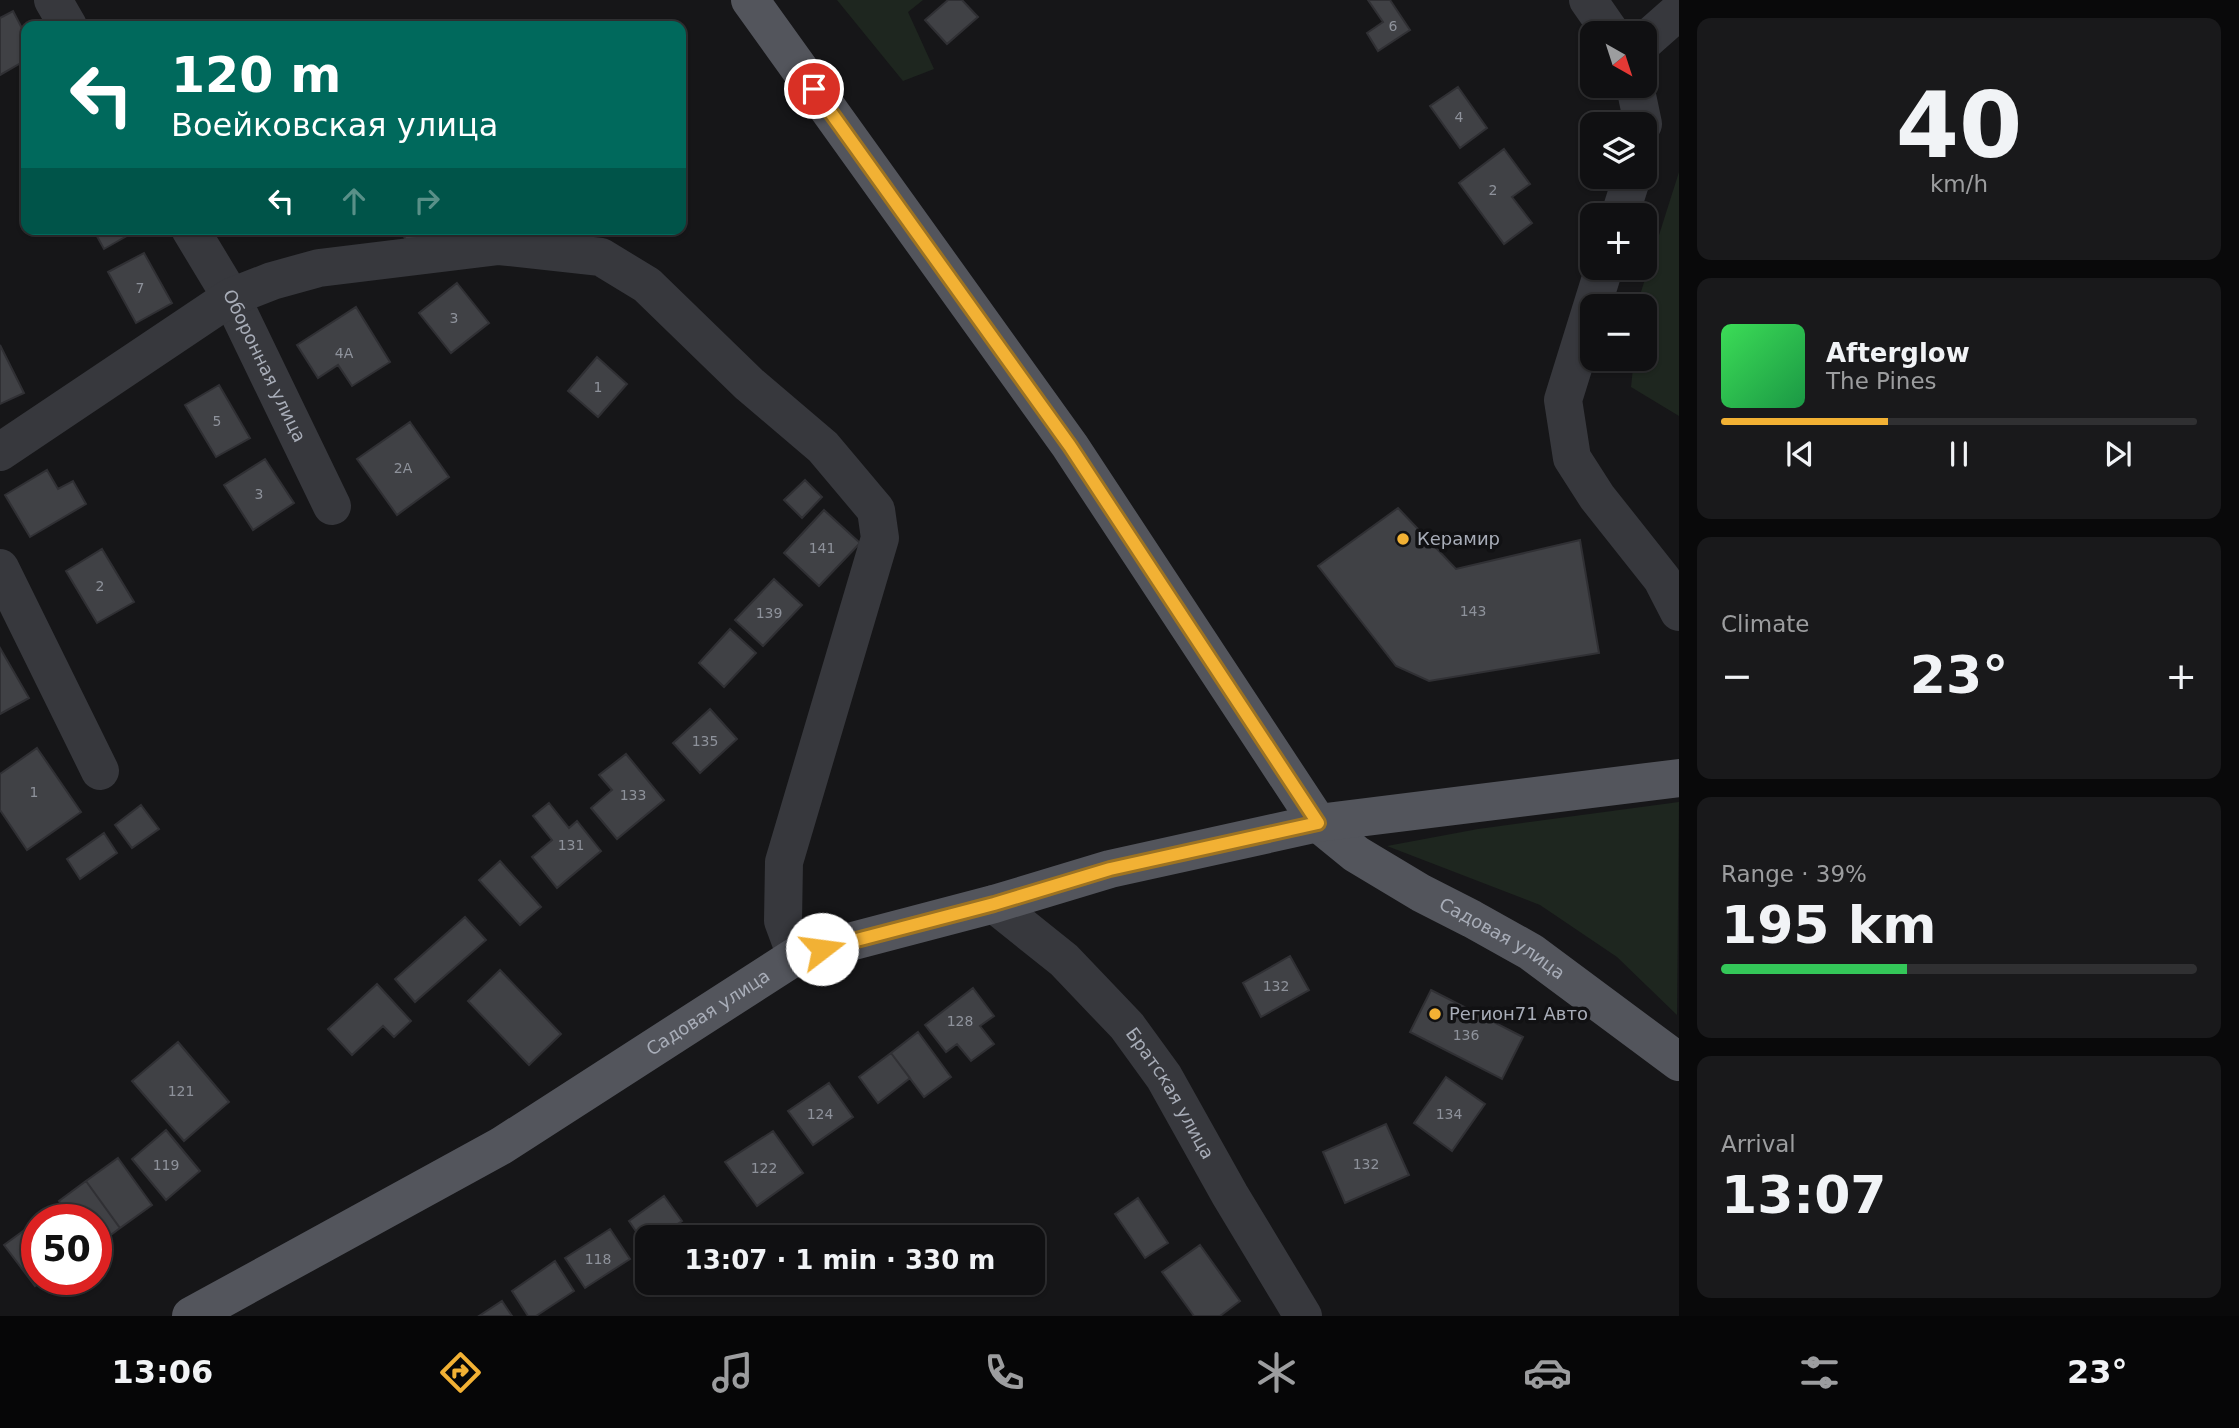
<!DOCTYPE html>
<meta charset="utf-8">
<style>
body{margin:0;font-family:"DejaVu Sans",sans-serif;background:#19191b;color:#f1f3f6;height:100vh;display:flex;flex-direction:column;font-size:26px;white-space:nowrap}
*{box-sizing:border-box;margin:0}
p{font-size:23px;color:#9c9d9f}
.icon{flex:none;width:38px;height:38px;fill:none;stroke:currentColor;stroke-width:2;stroke-linecap:round;stroke-linejoin:round}
.map{position:relative;flex:1;overflow:hidden}
.panel{display:flex;flex-direction:column;gap:18px;padding:18px;background:#09090a;width:560px}
.panel>*{flex:none}
.top-card{position:absolute;left:21px;top:21px;width:665px;height:214px;border-radius:14px;box-shadow:0 2px 5px #0004,0 0 0 2px #303032;background:#00695c;color:#fff;overflow:hidden}
.needle{width:46px;rotate:141deg}
.fabs{position:absolute;left:1580px;top:21px;display:grid;gap:14px}
.fabs a{display:grid;place-items:center;width:77px;height:77px;border-radius:14px;background:#101012;box-shadow:0 2px 5px #0004,0 0 0 2px #303032;font-size:35px}
.speed{position:absolute;left:21px;top:1204px;display:flex;gap:14px;font-size:35px;font-weight:700;text-align:center}
.speed>*{display:grid;place-content:center;width:91px;height:91px;border-radius:50%;background:#101012;box-shadow:0 2px 5px #0004,0 0 0 2px #303032;line-height:1}
.speed .limit{border:10px solid #d22;background:#fff;color:#111}
.pin{position:absolute;display:grid;place-items:center;width:60px;height:60px;color:#fff;margin:-30px;border:4px solid #fff;border-radius:50%;box-shadow:0 2px 7px #0007}
.me{position:absolute;width:77px;margin:-38px;rotate:75deg;stroke-linejoin:round;filter:drop-shadow(0 0 5px #0008)}
.turn{display:flex;align-items:center;gap:24px;height:147px;padding:0 35px;font-size:32px}
.turn .icon{width:91px;height:91px;stroke-width:2.5}
.turn b{display:block;font-size:49px;line-height:60px}
.lanes{display:flex;align-items:center;height:66px;padding:0 35px;background:#0003;justify-content:center;gap:35px;direction:ltr}
.lanes .off{opacity:.35}
.big{font-size:52px;font-weight:600;line-height:1.1}
.panel .tile{flex:1;display:flex;flex-direction:column;justify-content:center;gap:10px;min-width:0;padding:0 24px;border-radius:14px;background:#19191b}
.panel .dial{align-items:center;gap:0}
.dial b{font-size:91px;line-height:1}
.song{display:flex;align-items:center;gap:21px}
.cover{width:84px;height:84px;border-radius:10px;background:linear-gradient(135deg,hsl(130 70% 55%),hsl(140 70% 35%))}
.played{height:7px;border-radius:4px;background:linear-gradient(90deg,#f2b134 35%,#303032 35%)}
.keys{display:flex;justify-content:space-around;direction:ltr}
.heat{display:flex;justify-content:space-between;align-items:center;font-size:38px;direction:ltr}
.charge{height:10px;border-radius:5px;background:linear-gradient(90deg,#34c759 39%,#303032 0)}
.trip{position:absolute;left:635px;top:1225px;width:410px;height:70px;border-radius:14px;background:#101012;box-shadow:0 2px 5px #0004,0 0 0 2px #303032;font-weight:600;line-height:70px;text-align:center}
.menu{display:flex;height:112px;justify-content:space-around;align-items:center;background:#060607;color:#9c9d9f}
.menu .icon{width:49px;height:49px}
.menu .selected{color:#f2b134}
.menu b{font-size:32px;color:#f1f3f6}
main{display:flex;flex:1;min-height:0}
.map>svg:first-child{display:block}
</style>
<main>
<div class="map">
<svg width="1679" height="1316" viewBox="0 0 1679 1316">
<rect width="100%" height="100%" fill="#161618"/>
<path fill="#1e261f" d="M 837,0 L 923,0 L 908,12 L 934,69 L 903,81 Z
M 1679,172 L 1679,416 L 1631,387 L 1634,359 L 1645,359 L 1645,306 L 1639,306 L 1640,295 Z
M 1679,802 L 1677,1015 L 1617,957 L 1540,905 L 1387,846 L 1478,829 Z"/>
<path fill="#404145" stroke="#303034" stroke-width="2" d="M 948,0 L 962,0 L 978,17 L 947,44 L 925,20 Z
M 1368,0 L 1390,0 L 1410,30 L 1378,51 L 1367,33 L 1383,22 Z
M 13,11 L 26,36 L 26,60 L 0,75 L 0,18 Z
M 1458,87 L 1487,128 L 1460,148 L 1430,106 Z
M 1504,149 L 1530,184 L 1512,197 L 1532,223 L 1504,244 L 1459,183 Z
M 93,229 L 139,229 L 104,249 Z
M 399,229 L 441,229 L 412,249 Z
M 144,253 L 172,303 L 136,323 L 108,272 Z
M 457,283 L 489,323 L 451,353 L 419,313 Z
M 356,307 L 390,362 L 352,386 L 338,365 L 318,378 L 297,345 Z
M 0,345 L 24,393 L 0,404 Z
M 597,357 L 627,384 L 598,417 L 568,391 Z
M 219,385 L 250,438 L 216,457 L 185,405 Z
M 410,422 L 449,477 L 397,515 L 357,459 Z
M 265,459 L 294,503 L 253,530 L 224,485 Z
M 47,470 L 58,489 L 73,481 L 86,504 L 30,537 L 5,495 Z
M 805,480 L 822,497 L 802,518 L 784,500 Z
M 1398,508 L 1456,569 L 1580,540 L 1599,653 L 1429,681 L 1396,666 L 1318,566 Z
M 824,510 L 860,543 L 819,586 L 784,553 Z
M 102,549 L 134,602 L 97,623 L 66,571 Z
M 774,579 L 802,605 L 763,646 L 735,620 Z
M 730,629 L 756,653 L 724,687 L 699,663 Z
M 0,648 L 29,698 L 0,714 Z
M 710,709 L 737,739 L 700,773 L 673,743 Z
M 37,748 L 81,812 L 27,850 L 0,810 L 0,774 Z
M 626,754 L 664,800 L 617,839 L 591,808 L 612,790 L 599,775 Z
M 549,803 L 569,828 L 577,821 L 601,851 L 557,888 L 532,857 L 552,840 L 533,816 Z
M 141,805 L 159,829 L 132,848 L 115,825 Z
M 104,833 L 117,853 L 80,879 L 67,859 Z
M 500,861 L 541,907 L 520,925 L 479,880 Z
M 465,917 L 486,940 L 415,1002 L 395,979 Z
M 1290,956 L 1309,990 L 1261,1017 L 1243,983 Z
M 500,970 L 561,1034 L 529,1065 L 468,1001 Z
M 377,984 L 411,1021 L 394,1037 L 383,1026 L 352,1055 L 328,1029 Z
M 973,988 L 994,1016 L 980,1026 L 994,1044 L 971,1061 L 957,1044 L 946,1052 L 925,1025 Z
M 1431,990 L 1523,1037 L 1502,1079 L 1410,1032 Z
M 918,1032 L 951,1077 L 924,1097 L 891,1053 Z
M 178,1042 L 229,1102 L 184,1141 L 132,1081 Z
M 891,1053 L 910,1078 L 878,1103 L 859,1077 Z
M 1446,1077 L 1485,1104 L 1452,1151 L 1414,1123 Z
M 829,1083 L 853,1117 L 813,1145 L 788,1111 Z
M 1386,1124 L 1409,1175 L 1345,1203 L 1323,1152 Z
M 166,1130 L 200,1171 L 166,1200 L 132,1159 Z
M 773,1131 L 803,1173 L 757,1206 L 725,1162 Z
M 118,1158 L 152,1205 L 120,1228 L 86,1181 Z
M 86,1181 L 120,1228 L 96,1246 L 96,1220 L 74,1220 L 59,1201 Z
M 664,1196 L 682,1221 L 658,1237 L 648,1237 L 646,1246 L 629,1221 Z
M 1138,1198 L 1168,1243 L 1145,1258 L 1115,1214 Z
M 56,1207 L 66,1220 L 39,1220 Z
M 37,1221 L 37,1279 L 44,1279 L 35,1286 L 4,1245 Z
M 610,1229 L 630,1259 L 585,1288 L 565,1258 Z
M 1200,1245 L 1240,1301 L 1220,1316 L 1194,1316 L 1162,1272 Z
M 555,1261 L 574,1291 L 536,1316 L 528,1316 L 512,1291 Z
M 502,1301 L 512,1316 L 479,1316 Z"/>
<g fill="none" stroke-linecap="round" stroke-linejoin="round">
<g stroke="#37383d" stroke-width="38">
<path d="M 53,0 L 68,26"/>
<path d="M 1588,0 L 1611,33"/>
<path d="M 1645,41 L 1679,11"/>
<path d="M 1635,86 L 1643,124"/>
<path d="M 1620,215 L 1632,177"/>
<path id="s1" d="M 190,229 L 231,297 L 332,506"/>
<path d="M 1604,268 L 1563,400 L 1572,458 L 1597,497 L 1662,579 L 1679,612"/>
<path d="M 0,452 L 231,297 L 272,281 L 319,268 L 499,246 L 601,257 L 647,285 L 749,384 L 823,447 L 876,510 L 880,538 L 784,862 L 783,921 L 796,956"/>
<path d="M 0,568 L 100,771"/>
<path id="s2" d="M 994,904 L 1064,960 L 1127,1026 L 1164,1077 L 1230,1195 L 1303,1316"/>
</g>
<g stroke="#53555c" stroke-width="38">
<path id="s3" d="M 750,0 L 1070,446 L 1318,823 L 1356,854 L 1421,893 L 1472,919 L 1531,952 L 1679,1062"/>
<path id="s4" d="M 191,1316 L 501,1146 L 796,956 L 994,904 L 1110,869 L 1318,823 L 1679,778"/>
</g>
</g>
<g fill="none" stroke-linecap="round" stroke-linejoin="round">
<g stroke="#9d7322" stroke-width="18">
<path id="route" d="M 814,89 L 1070,446 L 1318,823 L 1110,869 L 994,904 L 822,949"/>
</g>
<use href="#route" stroke="#f2b134" stroke-width="12"/>
</g>
<g fill="#f2b134" stroke="#111113" stroke-width="2.5">
<circle cx="1403" cy="539" r="7"/>
<circle cx="1435" cy="1014" r="7"/>
</g>
<g text-anchor="middle" stroke-width="7" stroke-linejoin="round" paint-order="stroke">
<g font-size="14" fill="#8e929b">
<text x="1393" y="31">6</text>
<text x="1459" y="122">4</text>
<text x="1493" y="195">2</text>
<text x="140" y="293">7</text>
<text x="454" y="323">3</text>
<text x="344" y="358">4А</text>
<text x="598" y="392">1</text>
<text x="217" y="426">5</text>
<text x="403" y="473">2А</text>
<text x="259" y="499">3</text>
<text x="822" y="553">141</text>
<text x="100" y="591">2</text>
<text x="1473" y="616">143</text>
<text x="769" y="618">139</text>
<text x="705" y="746">135</text>
<text x="34" y="797">1</text>
<text x="633" y="800">133</text>
<text x="571" y="850">131</text>
<text x="1276" y="991">132</text>
<text x="960" y="1026">128</text>
<text x="1466" y="1040">136</text>
<text x="181" y="1096">121</text>
<text x="820" y="1119">124</text>
<text x="1449" y="1119">134</text>
<text x="1366" y="1169">132</text>
<text x="166" y="1170">119</text>
<text x="764" y="1173">122</text>
<text x="598" y="1264">118</text>
</g>
<g font-size="18" fill="#a8adb8" stroke="#111113">
<text dy="6" stroke="none"><textPath href="#s1" startOffset="156">Оборонная улица</textPath></text>
<text dy="6" stroke="none"><textPath href="#s3" startOffset="1218">Садовая улица</textPath></text>
<text dy="6" stroke="none"><textPath href="#s4" startOffset="600">Садовая улица</textPath></text>
<text dy="6" stroke="none"><textPath href="#s2" startOffset="261">Братская улица</textPath></text>
</g>
<g font-size="18" fill="#a8adb8" stroke="#111113" text-anchor="start">
<text x="1417" y="545">Керамир</text>
<text x="1449" y="1020">Регион71 Авто</text>
</g>
</g>
</svg>
<div class="fabs">
<a><svg class="needle" viewBox="-14 -14 28 28"><path d="M0-13l5 13h-10z" fill="#e53935"/><path d="M0 13l5-13h-10z" fill="#9c9d9f"/></svg></a>
<a><svg class="icon" aria-label="layers" viewBox="0 0 24 24"><path d="M12 4l9 5-9 5-9-5zM3 14l9 5 9-5"/></svg></a>
<a>+</a>
<a>−</a>
</div>
<div class="speed"><div class="limit">50</div></div>
<div class="pin" style="left:814px;top:89px;background:#d93025"><svg class="icon" aria-label="arrive" viewBox="0 0 24 24"><path d="M6 21V4h12l-3 4 3 4H6"/></svg></div>
<svg class="me" style="left:822px;top:949px" viewBox="-20 -20 40 40"><circle r="19" fill="#fff"/><path d="M0-13L10 11 0 6-10 11z" fill="#f2b134"/></svg>
<div class="trip">13:07 · 1 min · 330 m</div>
<div class="top-card">
<div class="turn"><svg class="icon" aria-label="left" viewBox="0 0 24 24"><path d="M17 20v-9H6M10 6l-5 5 5 5"/></svg><div><b>120 m</b>Воейковская улица</div></div>
<div class="lanes"><svg class="icon" aria-label="left" viewBox="0 0 24 24"><path d="M17 20v-9H6M10 6l-5 5 5 5"/></svg><svg class="icon off" aria-label="ahead" viewBox="0 0 24 24"><path d="M12 20V5M6 11l6-6 6 6"/></svg><svg class="icon off" aria-label="right" viewBox="0 0 24 24"><path d="M7 20v-9h11M14 6l5 5-5 5"/></svg></div>
</div>
</div>
<section class="panel">
<div class="tile dial"><b>40</b><p>km/h</p></div>
<div class="tile">
<div class="song"><i class="cover"></i><div><b>Afterglow</b><p>The Pines</p></div></div>
<div class="played"></div>
<div class="keys"><svg class="icon" aria-label="previous" viewBox="0 0 24 24"><path d="M18 5L8 12l10 7zM5 5v14"/></svg><svg class="icon" aria-label="pause" viewBox="0 0 24 24"><path d="M8 5v14M16 5v14"/></svg><svg class="icon" aria-label="next" viewBox="0 0 24 24"><path d="M6 5l10 7-10 7zM19 5v14"/></svg></div>
</div>
<div class="tile"><p>Climate</p>
<div class="heat"><a>−</a><b class="big">23°</b><a>+</a></div>
</div>
<div class="tile"><p>Range · 39%</p><b class="big">195 km</b><div class="charge"></div></div>
<div class="tile"><p>Arrival</p><b class="big">13:07</b></div>
</section>
</main>
<nav class="menu">
<b>13:06</b>
<svg class="icon selected" aria-label="directions" viewBox="0 0 24 24"><path d="M12 3l9 9-9 9-9-9zM9 14v-3h6M13 9l2 2-2 2"/></svg>
<svg class="icon" aria-label="music" viewBox="0 0 24 24"><path d="M9 18V5l10-2v13"/><circle cx="6" cy="18" r="3"/><circle cx="16" cy="16" r="3"/></svg>
<svg class="icon" aria-label="phone" viewBox="0 0 24 24"><path d="M5 4h4l2 5-3 2q2 4 5 5l2-3 5 2v4C11 20 4 13 5 4z"/></svg>
<svg class="icon" aria-label="climate" viewBox="0 0 24 24"><path d="M12 3v18M4 7l16 10M4 17L20 7"/></svg>
<svg class="icon" aria-label="car" viewBox="0 0 24 24"><path d="M5 17H2v-5l4-1 3-4h7l3 4 3 1v5h-3M9 17h6M6 11h13"/><circle cx="7" cy="17" r="2"/><circle cx="17" cy="17" r="2"/></svg>
<svg class="icon" aria-label="filters" viewBox="0 0 24 24"><path d="M4 7h16M4 17h16"/><circle cx="9" cy="7" r="2"/><circle cx="15" cy="17" r="2"/></svg>
<b>23°</b>
</nav>
